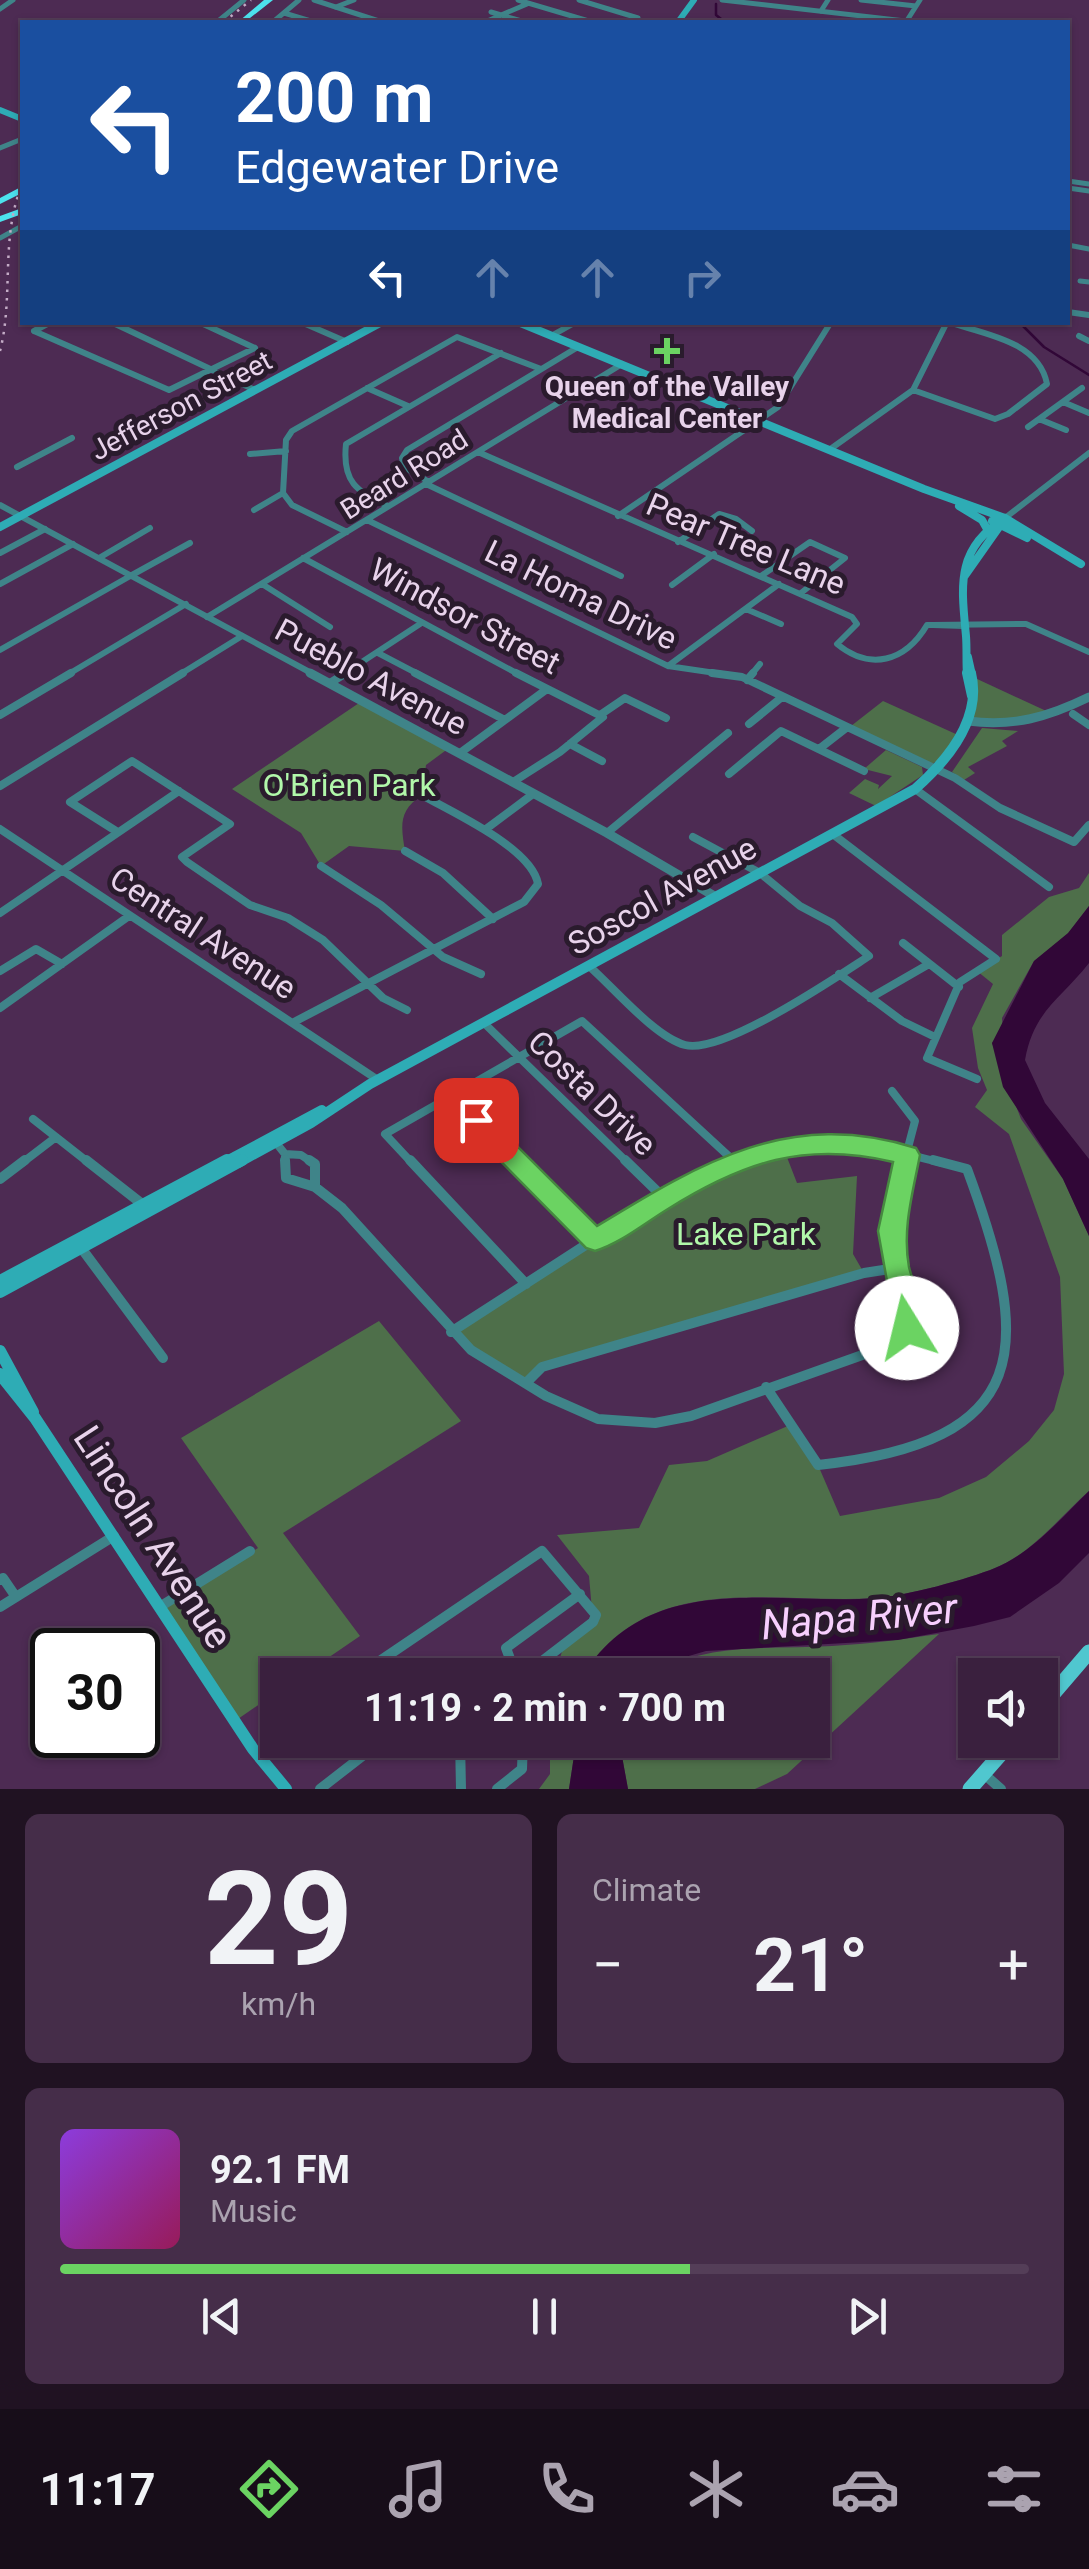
<!DOCTYPE html>
<meta charset="utf-8">
<style>
body{margin:0;font-family:Roboto,sans-serif;background:#452d49;color:#f1f3f6;height:100vh;display:flex;flex-direction:column;font-size:38px;white-space:nowrap}
*{box-sizing:border-box;margin:0}
p{font-size:32px;color:#aba3b0}
.icon{flex:none;width:55px;height:55px;fill:none;stroke:currentColor;stroke-width:2;stroke-linecap:round;stroke-linejoin:round}
.map{position:relative;height:1789px;overflow:hidden}
.panel{display:flex;flex-direction:column;gap:25px;padding:25px;background:#201222;flex:1}
.panel>*{flex:none}
.guide{position:absolute;left:20px;top:20px;width:1050px;height:305px;border-radius:0px;box-shadow:0 2px 8px #0004,0 0 0 2px #543e58;background:#1a4fa0;color:#fff;overflow:hidden}
.controls{position:absolute;left:958px;top:1658px;display:grid;gap:20px}
.controls a{display:grid;place-items:center;width:100px;height:100px;border-radius:0px;background:#3a203e;box-shadow:0 2px 8px #0004,0 0 0 2px #543e58;font-size:50px}
.speed{position:absolute;left:30px;top:1628px;display:flex;gap:20px;font-size:50px;font-weight:700;text-align:center}
.speed>*{display:grid;place-content:center;width:130px;height:130px;border-radius:50%;background:#3a203e;box-shadow:0 2px 8px #0004,0 0 0 2px #543e58;line-height:1}
.speed .limit{border:5px solid #111;border-radius:15px;background:#fff;color:#111}
.pin{position:absolute;display:grid;place-items:center;width:85px;height:85px;color:#fff;margin:-42px;border-radius:20px;box-shadow:0 5px 15px #0006}
.me{position:absolute;width:110px;margin:-55px;rotate:351deg;stroke-linejoin:round;filter:drop-shadow(0 0 8px #0008)}
.turn{display:flex;align-items:center;gap:35px;height:210px;padding:0 50px;font-size:45px}
.turn .icon{width:130px;height:130px;stroke-width:2.5}
.turn b{display:block;font-size:70px;line-height:85px}
.lanes{display:flex;align-items:center;height:95px;padding:0 50px;background:#0003;justify-content:center;gap:50px;direction:ltr}
.lanes .off{opacity:.35}
.big{font-size:75px;font-weight:700;line-height:1.1}
.panel .card{flex:1;display:flex;flex-direction:column;justify-content:center;gap:15px;min-width:0;padding:0 35px;border-radius:15px;background:#452d49}
.panel .dial{align-items:center;gap:0}
.dial b{font-size:130px;line-height:1}
.song{display:flex;align-items:center;gap:30px}
.cover{width:120px;height:120px;border-radius:15px;background:linear-gradient(135deg,hsl(270 70% 55%),hsl(330 70% 35%))}
.played{height:10px;border-radius:5px;background:linear-gradient(90deg,#6bd362 65%,#543e58 65%)}
.keys{display:flex;justify-content:space-around;direction:ltr}
.heat{display:flex;justify-content:space-between;align-items:center;font-size:55px;direction:ltr}
.panel .tiles{flex:1;display:grid;gap:25px;grid-template-columns:1fr 1fr}
.card:last-child{grid-column:span 2}
.trip{position:absolute;left:260px;top:1658px;width:570px;height:100px;border-radius:0px;background:#3a203e;box-shadow:0 2px 8px #0004,0 0 0 2px #543e58;font-weight:700;line-height:100px;text-align:center}
.dock{display:flex;height:160px;justify-content:space-around;align-items:center;background:#170d19;color:#aba3b0}
.dock .icon{width:70px;height:70px}
.dock .on{color:#6bd362}
.dock b{font-size:45px;color:#f1f3f6}
.map>svg:first-child{display:block}
</style>
<div class="map">
<svg width="1089" height="1789" viewBox="0 0 1089 1789">
<rect width="100%" height="100%" fill="#4d2b53"/>
<path fill="#4e6f4a" d="M 975,678 L 1055,715 L 1027,724 L 972,721 Z
M 362,701 L 449,748 L 426,765 L 422,795 C 398,811 401,826 405,851 L 349,846 L 321,866 L 301,833 L 232,789 Z
M 883,701 L 958,735 L 943,758 L 928,766 L 851,726 Z
M 982,728 L 1018,731 L 1002,741 L 1007,746 L 968,767 L 975,773 L 964,780 L 952,772 Z
M 886,750 L 922,767 L 923,775 L 876,806 L 849,793 L 865,779 L 879,785 L 878,789 L 892,776 L 864,769 Z
M 1089,873 L 1089,906 L 1068,934 L 1034,961 L 1002,1018 L 1003,1032 L 992,1043 L 1021,1119 L 1063,1179 L 1089,1236 L 1089,1491 C 1061,1516 1031,1554 995,1568 C 968,1579 906,1596 877,1598 C 773,1605 651,1568 583,1675 L 554,1675 L 565,1643 L 593,1622 L 589,1576 L 557,1535 L 639,1528 L 669,1465 L 707,1461 L 790,1425 L 818,1465 L 840,1516 L 939,1498 L 986,1477 L 1029,1441 L 1054,1410 L 1064,1374 L 1060,1277 L 1009,1134 L 975,1107 L 987,1090 L 978,1068 L 972,1028 L 993,984 L 977,971 L 1002,956 L 1002,935 L 1049,897 L 1079,888 Z
M 783,1147 L 797,1183 L 857,1176 L 853,1254 L 864,1273 L 543,1367 L 527,1382 L 451,1332 L 678,1189 Z
M 379,1321 L 461,1421 L 283,1533 L 360,1636 L 303,1675 L 278,1675 L 277,1692 L 235,1721 L 161,1606 L 258,1548 L 181,1438 Z
M 939,1634 L 787,1774 L 755,1789 L 628,1789 L 619,1740 L 812,1740 L 812,1675 L 652,1675 C 706,1641 770,1650 832,1646 C 868,1644 904,1639 939,1634 Z
M 550,1740 L 567,1740 L 574,1756 L 569,1789 L 539,1789 L 550,1774 Z"/>
<path fill="#310737" d="M 1089,906 L 1089,963 C 1061,999 1034,1010 1025,1060 L 1045,1103 L 1089,1159 L 1089,1236 L 1063,1179 L 1003,1087 L 992,1043 L 1034,961 L 1068,933 Z
M 1089,1491 L 1089,1553 L 1059,1583 L 1010,1617 L 974,1626 L 898,1640 L 706,1651 L 675,1660 L 652,1675 L 583,1675 C 651,1568 773,1606 877,1598 C 905,1596 969,1579 995,1568 C 1031,1554 1062,1517 1089,1491 Z
M 567,1740 L 619,1740 L 628,1789 L 569,1789 L 574,1756 Z"/>
<g fill="none" stroke-linecap="round" stroke-linejoin="round">
<path stroke="#310737" stroke-width="2.5" d="M 716,4 L 716,15 L 725,22
M 1019,322 L 1044,347 L 1089,375"/>
<path stroke="#3f8489" stroke-width="5" d="M 518,0 L 592,22
M 579,0 L 638,18
M 861,0 L 916,6
M 336,7 L 354,0
M 0,9 L 13,0
M 821,11 L 828,0
M 491,12 L 525,22
M 284,13 L 314,22
M 273,22 L 299,0
M 485,22 L 527,4
M 906,22 L 920,0
M 1068,181 L 1089,184
M 1068,188 L 1089,191
M 1068,245 L 1089,249
M 1080,281 L 1089,282"/>
<path stroke="#3f8489" stroke-width="6" d="M 1068,312 L 1089,315
M 111,322 L 255,390
M 199,322 L 255,348
M 301,322 L 347,342
M 34,331 L 169,390 L 255,348
M 34,331 L 51,322
M 551,336 L 576,322
M 1079,336 L 1089,341
M 367,388 L 408,406
M 913,390 L 995,419 L 1008,414 L 1047,384 C 1039,341 984,334 948,322
M 1063,402 L 1089,413
M 1039,419 L 1066,430
M 1028,427 L 1082,388
M 829,450 L 913,390 L 947,322
M 478,452 L 852,617 L 857,624 L 837,644 C 870,671 905,662 927,625 L 933,625
M 250,454 L 286,451
M 17,467 L 72,438
M 429,482 L 404,467 L 402,458 L 407,450 L 578,347
M 426,484 L 621,576
M 283,493 L 292,505 L 347,532
M 388,506 C 356,492 342,481 346,444 L 501,353
M 254,510 L 283,493 L 286,440 L 292,431 L 457,337 L 541,369
M 618,516 L 778,407 L 831,322
M 367,520 L 668,666 L 729,675
M 678,542 L 719,514 L 736,519 L 752,531
M 0,553 L 45,529
M 99,558 L 150,528
M 303,558 L 520,675
M 132,575 L 190,543
M 761,576 L 810,542 L 845,558 L 801,593
M 0,584 L 73,544
M 262,584 L 330,627
M 672,585 L 714,554
M 746,609 L 781,624
M 207,617 L 622,364
M 965,626 L 933,625 L 1026,624 L 1089,652
M 378,653 L 420,675
M 668,666 L 779,584
M 67,675 L 186,604
M 179,675 L 242,636
M 342,675 L 420,624
M 751,675 L 760,664"/>
<path stroke="#3f8489" stroke-width="8" d="M 415,673 L 505,720
M 712,673 L 742,677 L 955,778 L 1000,808 L 1074,842 L 1089,825
M 747,680 L 753,673
M 330,683 L 346,673
M 1073,714 L 1089,725
M 0,715 L 71,673
M 600,715 L 625,698 L 666,718
M 749,724 L 782,697
M 570,744 L 602,761
M 819,749 L 846,728
M 460,753 L 547,689
M 729,774 L 781,731 L 864,771
M 513,782 L 560,752 L 603,717 L 516,673
M 0,786 L 183,673
M 915,789 L 1049,887
M 0,829 L 378,1080
M 486,829 L 533,794
M 116,831 L 70,802 L 132,761 L 230,824 L 182,857 L 187,862 L 250,905 L 288,918 L 323,940 L 383,998 L 407,1010
M 607,833 L 728,733
M 834,835 L 996,959 L 960,982 L 927,1058 L 977,1079
M 405,851 L 443,873 L 493,919
M 321,866 L 381,905 L 443,957 L 481,974
M 0,913 L 179,791
M 903,943 L 959,987
M 590,967 C 614,988 655,1037 685,1045 C 722,1055 835,978 869,956 L 832,923 L 800,906 L 760,873 L 693,837
M 0,971 L 36,949 L 62,964
M 839,974 L 902,1021 L 935,1037
M 870,998 L 929,964
M 0,1008 L 129,916
M 294,1022 L 524,902 L 538,884 C 532,848 453,813 422,795
M 485,1024 L 628,1163
M 892,1091 L 915,1121 L 904,1163
M 452,1096 L 518,1163
M 33,1119 L 89,1163
M 273,1139 L 285,1154 L 301,1155 L 313,1163
M 285,1154 L 285,1163
M 22,1163 L 56,1137
M 412,1163 L 385,1134 L 582,1021 L 734,1161
M 734,1163 C 818,1134 857,1141 942,1163"/>
<path stroke="#3f8489" stroke-width="10" d="M 86,1160 L 146,1207
M 285,1160 L 286,1178 L 315,1187 L 342,1208 L 471,1350 L 546,1396 L 598,1419 L 655,1423 L 691,1416 L 896,1343 L 906,1316 L 892,1230 L 905,1160
M 309,1160 L 315,1164 L 315,1187
M 410,1160 L 526,1284
M 516,1160 L 595,1240
M 625,1160 L 664,1198
M 0,1179 L 25,1160
M 79,1245 L 163,1358
M 451,1332 L 632,1215 L 741,1160
M 527,1382 L 542,1367 L 864,1273 L 896,1268
M 766,1387 L 818,1465 C 1035,1442 1033,1347 967,1169 L 933,1160
M 0,1580 L 3,1578 L 16,1597
M 161,1606 L 250,1551
M 0,1607 L 114,1536
M 368,1675 L 365,1671 L 542,1551 L 596,1615 L 593,1622 L 524,1675
M 516,1675 L 506,1648 L 580,1594
M 460,1740 L 461,1789
M 984,1774 L 1001,1789
M 320,1789 L 383,1740
M 497,1789 L 522,1769 L 523,1740"/>
<path stroke="#3f8489" stroke-width="5" d="M 314,0 L 382,22
M 722,0 L 914,22
M 217,22 L 244,0
M 0,148 L 22,139
M 0,238 L 22,226"/>
<path stroke="#3f8489" stroke-width="6" d="M 0,505 L 315,675
M 1005,518 L 1089,453
M 0,650 L 132,575"/>
<path stroke="#3f8489" stroke-width="9" d="M 310,673 L 607,833 L 716,897
M 968,721 C 1014,727 1048,717 1089,697"/>
<path stroke="#2eacb5" stroke-width="6" d="M 678,22 L 694,0
M 0,110 L 22,119"/>
<path stroke="#2eacb5" stroke-width="8" d="M 518,322 L 924,489 L 1005,518 L 1081,564
M 959,506 L 982,520 L 987,529
M 992,521 L 1027,538
M 0,527 L 382,322
M 964,577 L 1002,523
M 968,657 L 972,675
M 967,675 C 966,662 967,649 966,636 C 961,584 956,548 1005,518"/>
<path stroke="#2eacb5" stroke-width="10" d="M 967,673 L 972,696
M 223,1163 L 322,1110
M 238,1163 L 311,1123 L 370,1084 L 915,789 C 949,759 982,718 971,673"/>
<path stroke="#2eacb5" stroke-width="12" d="M 0,1281 L 227,1160
M 0,1292 L 242,1160
M 0,1351 L 33,1412
M 0,1374 L 35,1418 L 253,1749 L 286,1789"/>
<path stroke="#50c7cf" stroke-width="15" d="M 1040,1709 L 1089,1652
M 970,1789 L 1013,1740"/>
<path fill="#4ce2ed" fill-rule="evenodd" d="M 264,0 L 273,0 L 245,22 L 238,22 Z
M 19,188 L 22,188 L 22,193 L 0,204 L 0,198 Z
M 22,208 L 22,214 L 0,222 L 0,216 Z"/>
<path stroke="#c4acc7" stroke-width="2.5" stroke-dasharray="2.5 6" stroke-linecap="butt" d="M 224,22 L 251,0
M 0,351 C 14,297 0,237 22,185"/>
</g>
<path fill="#6bd362" stroke="#468940" stroke-width="2.5" d="M 476,1111 L 484,1113 L 597,1226 C 702,1162 790,1108 916,1148 L 920,1155 C 913,1192 902,1229 909,1267 C 915,1292 930,1312 917,1337 L 907,1340 L 897,1337 L 878,1231 L 893,1162 C 805,1141 743,1162 668,1209 C 645,1223 621,1243 595,1251 L 586,1248 L 467,1127 L 463,1120 L 467,1113 Z"/>
<path fill="#6bd362" stroke="#2a1b2d" stroke-width="4" d="M662 336h10v10h10v10h-10v10h-10v-10h-10v-10h10z"/>
<g text-anchor="middle" stroke-width="10" stroke-linejoin="round" paint-order="stroke">
<g font-size="28" font-weight="bold" fill="#e8d3eb" stroke="#2a1b2d">
<text x="667" y="396">Queen of the Valley<tspan x="667" dy="32">Medical Center</tspan></text>
</g>
<g font-size="28" fill="#e8d3eb" stroke="#2a1b2d">
<text transform="translate(181 405) rotate(-28)" y="10">Jefferson Street</text>
<text transform="translate(404 474) rotate(-32)" y="10">Beard Road</text>
</g>
<g font-size="32" fill="#e8d3eb" stroke="#2a1b2d">
<text transform="translate(746 544) rotate(23)" y="11">Pear Tree Lane</text>
<text transform="translate(581 595) rotate(26)" y="11">La Homa Drive</text>
<text transform="translate(465 616) rotate(28)" y="11">Windsor Street</text>
<text transform="translate(371 677) rotate(28)" y="11">Pueblo Avenue</text>
<text transform="translate(662 896) rotate(-29)" y="11">Soscol Avenue</text>
<text transform="translate(203 933) rotate(33)" y="11">Central Avenue</text>
<text transform="translate(592 1093) rotate(44)" y="11">Costa Drive</text>
</g>
<g font-size="32" fill="#b1f7aa" stroke="#2a1b2d">
<text x="349" y="796">O'Brien Park</text>
<text x="746" y="1245">Lake Park</text>
</g>
<g font-size="38" fill="#e8d3eb" stroke="#2a1b2d">
<text transform="translate(153 1537) rotate(57)" y="13">Lincoln Avenue</text>
</g>
<g font-size="42" font-style="italic" fill="#f7cffd" stroke="#2a1b2d">
<text transform="translate(859 1616) rotate(-5)" y="15">Napa River</text>
</g>
</g>
</svg>
<div class="controls">
<a><svg class="icon" aria-label="sound" viewBox="0 0 24 24"><path d="M4 9h4l5-4v14l-5-4H4zM17 9q2 3 0 6"/></svg></a>
</div>
<div class="speed"><div class="limit">30</div></div>
<div class="pin" style="left:476px;top:1120px;background:#d93025"><svg class="icon" aria-label="arrive" viewBox="0 0 24 24"><path d="M6 21V4h12l-3 4 3 4H6"/></svg></div>
<svg class="me" style="left:907px;top:1328px" viewBox="-20 -20 40 40"><circle r="19" fill="#fff"/><path d="M0-13L10 11 0 6-10 11z" fill="#6bd362"/></svg>
<div class="trip">11:19 · 2 min · 700 m</div>
<div class="guide">
<div class="turn"><svg class="icon" aria-label="left" viewBox="0 0 24 24"><path d="M17 20v-9H6M10 6l-5 5 5 5"/></svg><div><b>200 m</b>Edgewater Drive</div></div>
<div class="lanes"><svg class="icon" aria-label="left" viewBox="0 0 24 24"><path d="M17 20v-9H6M10 6l-5 5 5 5"/></svg><svg class="icon off" aria-label="ahead" viewBox="0 0 24 24"><path d="M12 20V5M6 11l6-6 6 6"/></svg><svg class="icon off" aria-label="ahead" viewBox="0 0 24 24"><path d="M12 20V5M6 11l6-6 6 6"/></svg><svg class="icon off" aria-label="right" viewBox="0 0 24 24"><path d="M7 20v-9h11M14 6l5 5-5 5"/></svg></div>
</div>
</div>
<section class="panel">
<div class="tiles">
<div class="card dial"><b>29</b><p>km/h</p></div>
<div class="card"><p>Climate</p>
<div class="heat"><a>−</a><b class="big">21°</b><a>+</a></div>
</div>
<div class="card">
<div class="song"><i class="cover"></i><div><b>92.1 FM</b><p>Music</p></div></div>
<div class="played"></div>
<div class="keys"><svg class="icon" aria-label="previous" viewBox="0 0 24 24"><path d="M18 5L8 12l10 7zM5 5v14"/></svg><svg class="icon" aria-label="pause" viewBox="0 0 24 24"><path d="M8 5v14M16 5v14"/></svg><svg class="icon" aria-label="next" viewBox="0 0 24 24"><path d="M6 5l10 7-10 7zM19 5v14"/></svg></div>
</div>
</div>
</section>
<nav class="dock">
<b>11:17</b>
<svg class="icon on" aria-label="directions" viewBox="0 0 24 24"><path d="M12 3l9 9-9 9-9-9zM9 14v-3h6M13 9l2 2-2 2"/></svg>
<svg class="icon" aria-label="music" viewBox="0 0 24 24"><path d="M9 18V5l10-2v13"/><circle cx="6" cy="18" r="3"/><circle cx="16" cy="16" r="3"/></svg>
<svg class="icon" aria-label="phone" viewBox="0 0 24 24"><path d="M5 4h4l2 5-3 2q2 4 5 5l2-3 5 2v4C11 20 4 13 5 4z"/></svg>
<svg class="icon" aria-label="climate" viewBox="0 0 24 24"><path d="M12 3v18M4 7l16 10M4 17L20 7"/></svg>
<svg class="icon" aria-label="car" viewBox="0 0 24 24"><path d="M5 17H2v-5l4-1 3-4h7l3 4 3 1v5h-3M9 17h6M6 11h13"/><circle cx="7" cy="17" r="2"/><circle cx="17" cy="17" r="2"/></svg>
<svg class="icon" aria-label="filters" viewBox="0 0 24 24"><path d="M4 7h16M4 17h16"/><circle cx="9" cy="7" r="2"/><circle cx="15" cy="17" r="2"/></svg>
</nav>
